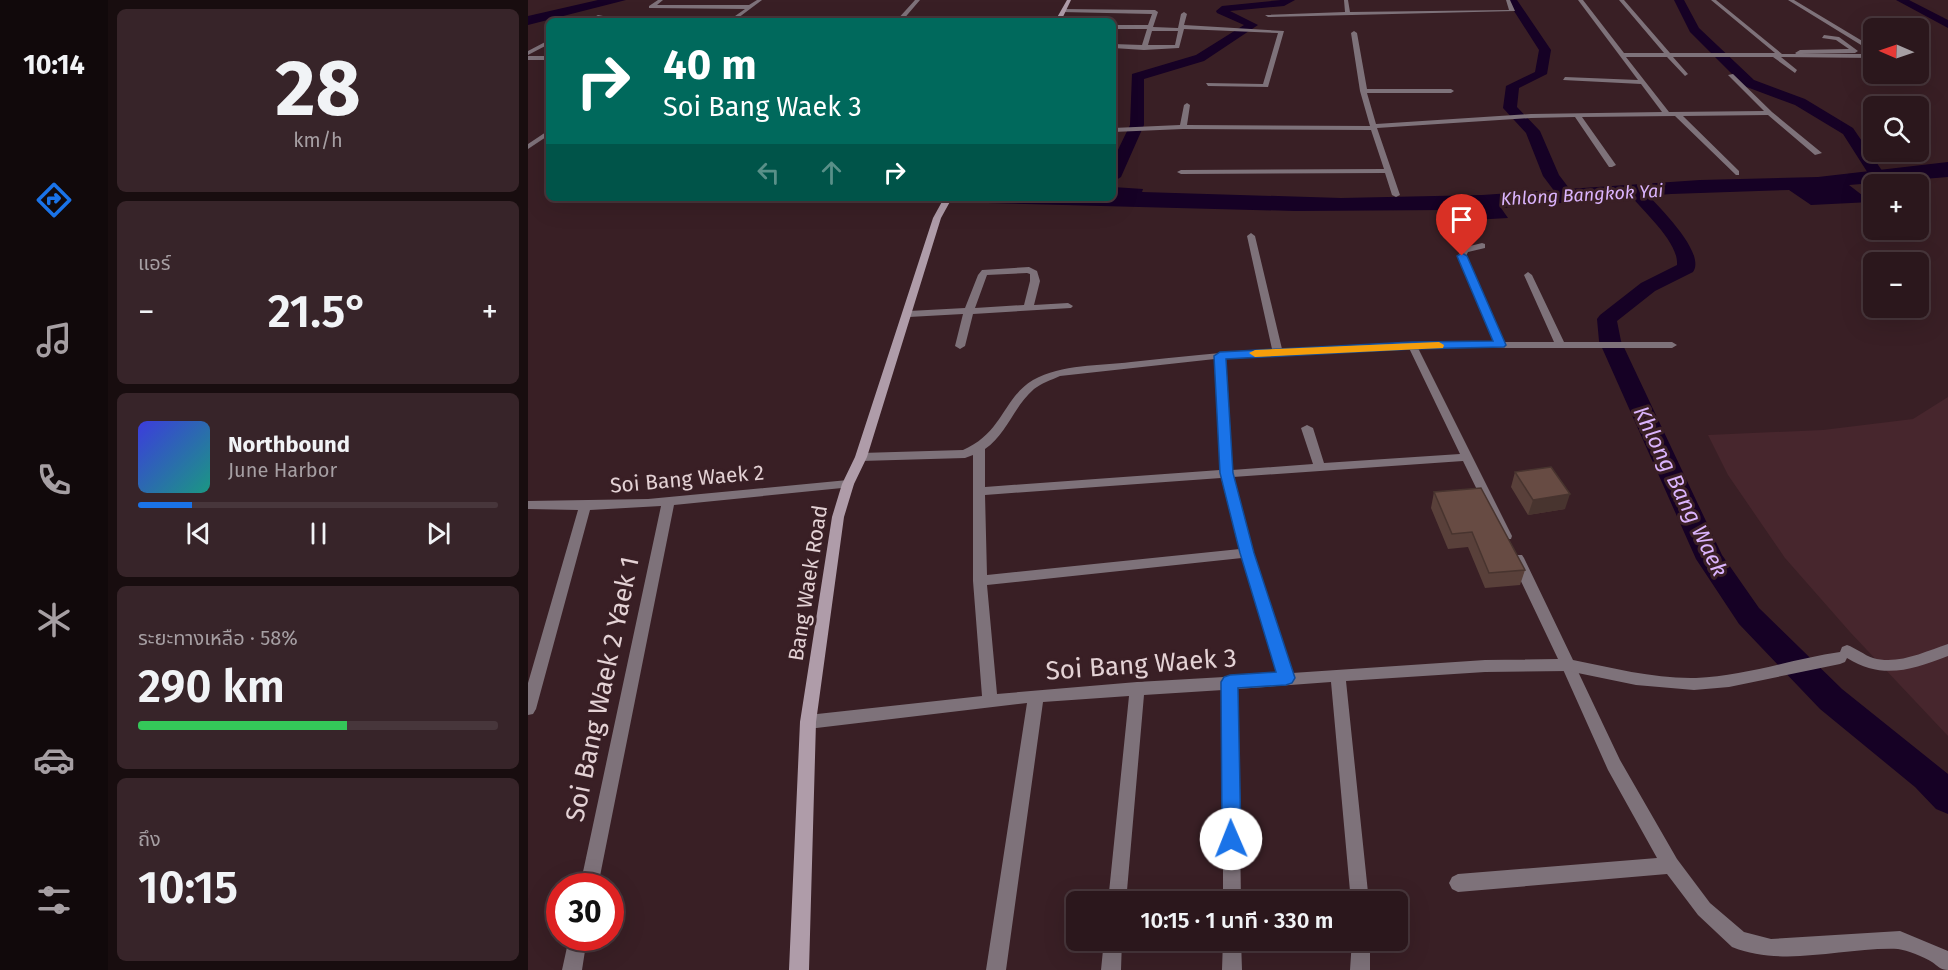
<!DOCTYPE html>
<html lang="th">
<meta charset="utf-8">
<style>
body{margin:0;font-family:"Fira Sans","Noto Sans Thai",sans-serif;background:#372429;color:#f1f3f6;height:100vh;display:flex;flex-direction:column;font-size:22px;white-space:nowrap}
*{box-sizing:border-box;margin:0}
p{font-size:20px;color:#a69fa3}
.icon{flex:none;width:33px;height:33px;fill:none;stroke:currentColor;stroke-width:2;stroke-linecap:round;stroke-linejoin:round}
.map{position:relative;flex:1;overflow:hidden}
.side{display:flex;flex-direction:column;gap:9px;padding:9px;background:#180d0f;width:420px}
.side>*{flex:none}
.banner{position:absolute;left:18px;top:18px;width:570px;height:183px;border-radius:9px;box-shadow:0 6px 24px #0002,0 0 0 2px #47363b;background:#00695c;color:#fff;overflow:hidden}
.needle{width:39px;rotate:272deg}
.tools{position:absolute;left:1335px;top:18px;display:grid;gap:12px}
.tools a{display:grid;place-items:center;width:66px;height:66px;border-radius:9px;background:#2b171c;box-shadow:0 6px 24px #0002,0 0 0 2px #47363b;font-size:30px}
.speed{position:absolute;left:18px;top:873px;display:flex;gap:12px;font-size:30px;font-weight:700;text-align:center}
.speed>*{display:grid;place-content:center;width:78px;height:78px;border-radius:50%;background:#2b171c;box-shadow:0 6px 24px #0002,0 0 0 2px #47363b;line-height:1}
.speed .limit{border:9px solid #d22;background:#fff;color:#111}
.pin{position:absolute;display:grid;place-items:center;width:51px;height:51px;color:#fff;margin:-62px -26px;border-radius:50% 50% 50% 0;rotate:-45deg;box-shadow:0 0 6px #0007}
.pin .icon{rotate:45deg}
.me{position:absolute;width:66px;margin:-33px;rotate:359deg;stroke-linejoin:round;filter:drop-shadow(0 0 4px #0008)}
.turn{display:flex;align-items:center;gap:21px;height:126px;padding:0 18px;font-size:27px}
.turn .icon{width:78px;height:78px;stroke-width:2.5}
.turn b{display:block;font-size:42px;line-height:51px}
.lanes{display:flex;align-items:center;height:57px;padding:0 18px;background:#0003;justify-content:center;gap:30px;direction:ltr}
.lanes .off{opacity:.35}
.big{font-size:45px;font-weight:600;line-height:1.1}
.side .widget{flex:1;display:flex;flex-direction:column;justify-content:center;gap:9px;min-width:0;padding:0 21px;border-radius:9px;background:#372429}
.side .dial{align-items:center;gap:0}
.dial b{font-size:78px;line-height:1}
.song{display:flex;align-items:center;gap:18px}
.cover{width:72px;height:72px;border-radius:9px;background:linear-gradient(135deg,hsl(240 70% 55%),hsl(170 70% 35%))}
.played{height:6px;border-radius:3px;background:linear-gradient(90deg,#1a73e8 15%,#47363b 15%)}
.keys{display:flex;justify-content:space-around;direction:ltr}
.heat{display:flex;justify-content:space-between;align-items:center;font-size:33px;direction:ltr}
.charge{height:9px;border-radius:4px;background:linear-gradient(90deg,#34c759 58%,#47363b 0)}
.trip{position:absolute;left:538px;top:891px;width:342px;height:60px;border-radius:9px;background:#2b171c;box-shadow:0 6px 24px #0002,0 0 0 2px #47363b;font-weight:600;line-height:60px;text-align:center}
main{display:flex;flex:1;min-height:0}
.dock{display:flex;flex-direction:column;width:108px;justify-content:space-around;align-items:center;background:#11090b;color:#a69fa3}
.dock .icon{width:42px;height:42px}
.dock .current{color:#1a73e8}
.dock b{font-size:27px;color:#f1f3f6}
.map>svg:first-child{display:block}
</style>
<main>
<nav class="dock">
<b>10:14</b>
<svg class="icon current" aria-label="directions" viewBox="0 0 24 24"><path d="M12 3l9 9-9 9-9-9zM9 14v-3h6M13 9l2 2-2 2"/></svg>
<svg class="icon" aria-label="music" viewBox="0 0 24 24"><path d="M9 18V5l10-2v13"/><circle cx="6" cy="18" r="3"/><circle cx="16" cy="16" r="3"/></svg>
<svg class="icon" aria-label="phone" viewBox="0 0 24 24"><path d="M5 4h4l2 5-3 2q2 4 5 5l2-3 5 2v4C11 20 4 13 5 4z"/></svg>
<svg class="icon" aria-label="climate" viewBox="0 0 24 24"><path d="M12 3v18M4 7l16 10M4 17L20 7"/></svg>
<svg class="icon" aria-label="car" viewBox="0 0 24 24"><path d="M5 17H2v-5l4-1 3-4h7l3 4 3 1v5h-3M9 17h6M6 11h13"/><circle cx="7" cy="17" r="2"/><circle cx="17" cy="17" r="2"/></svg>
<svg class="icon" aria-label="filters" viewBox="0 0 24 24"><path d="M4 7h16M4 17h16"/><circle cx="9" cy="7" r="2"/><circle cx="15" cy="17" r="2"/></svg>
</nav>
<section class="side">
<div class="widget dial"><b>28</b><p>km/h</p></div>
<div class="widget"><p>แอร์</p>
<div class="heat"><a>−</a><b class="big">21.5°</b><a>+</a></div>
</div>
<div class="widget">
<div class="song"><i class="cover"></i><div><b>Northbound</b><p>June Harbor</p></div></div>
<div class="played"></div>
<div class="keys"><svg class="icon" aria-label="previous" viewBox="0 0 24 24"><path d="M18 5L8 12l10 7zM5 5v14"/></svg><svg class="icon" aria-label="pause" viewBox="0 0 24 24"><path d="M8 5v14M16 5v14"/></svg><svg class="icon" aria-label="next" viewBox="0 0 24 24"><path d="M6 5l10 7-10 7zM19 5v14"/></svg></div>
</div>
<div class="widget"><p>ระยะทางเหลือ · 58%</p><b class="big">290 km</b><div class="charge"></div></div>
<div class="widget"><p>ถึง</p><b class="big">10:15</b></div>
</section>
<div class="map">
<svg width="1420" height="970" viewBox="0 0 1420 970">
<rect width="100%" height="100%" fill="#391f25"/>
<path fill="#47262d" d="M 1420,397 L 1420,736 L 1322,632 L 1257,558 L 1200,475 L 1180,435 L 1295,430 L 1385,419 Z"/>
<path fill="#160125" d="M 70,0 L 98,0 L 0,25 L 0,16 Z
M 1420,162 L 1420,177 L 1321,185 L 1343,202 L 1283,205 L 1261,190 L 1143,194 L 973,208 L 980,218 L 927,221 L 919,210 L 767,211 L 262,198 L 585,198 L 585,187 L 615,189 L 614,192 L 813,198 L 954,195 L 1172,180 L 1290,177 Z"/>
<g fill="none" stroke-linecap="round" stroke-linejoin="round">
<path fill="#160125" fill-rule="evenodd" d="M 753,0 L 767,0 L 756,6 L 702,11 L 730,25 L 676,61 L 616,79 L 616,125 L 593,177 L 585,182 L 585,160 L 602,125 L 604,74 L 668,55 L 716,25 L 689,13 L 688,11 L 694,6 Z
M 979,0 L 989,0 L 1023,50 L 1019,74 L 991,88 L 989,107 L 1012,131 L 1031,175 L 1047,196 L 1045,200 L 1033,200 L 1015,176 L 998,133 L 975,108 L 978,86 L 1007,72 L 1011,50 Z
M 1146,0 L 1156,0 L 1171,28 L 1226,80 L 1277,99 L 1325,128 L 1359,178 L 1357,181 L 1345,181 L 1315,134 L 1267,105 L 1216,86 L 1162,32 Z
M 1368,0 L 1381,0 L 1420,20 L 1420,28 Z
M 1107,186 L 1113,188 C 1127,203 1179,252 1165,272 L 1127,291 L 1089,321 L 1093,341 L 1194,555 L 1231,608 L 1314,689 L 1420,774 L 1420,814 L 1408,809 L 1387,787 L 1292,709 L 1211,624 L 1168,559 L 1071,341 L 1069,319 L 1072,315 L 1113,283 L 1149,265 C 1151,241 1113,210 1099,191 Z"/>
<path fill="#7e727a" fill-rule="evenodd" d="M 1296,35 L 1311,37 L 1330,51 L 1327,53 L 1274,54 L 1272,57 L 1267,53 L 1272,50 L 1321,49 L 1308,40 L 1294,38 Z
M 501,267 L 509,271 L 512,281 L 506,305 L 540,303 L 545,306 L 543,308 L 445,314 L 437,346 L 432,349 L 427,346 L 435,314 L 381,317 L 376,314 L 381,311 L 437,308 L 450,275 L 454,270 ZM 499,273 L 502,274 L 502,281 L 496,305 L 447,308 L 459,275 Z
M 1040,659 L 1045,661 L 1092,760 L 1149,859 L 1182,903 L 1216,932 L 1243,939 L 1372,931 L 1420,951 L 1420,970 C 1412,970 1410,966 1404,962 C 1396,957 1379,950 1370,949 C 1315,947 1257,968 1204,947 L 1170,915 L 1139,874 L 930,892 L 924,889 L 921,883 L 924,877 L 930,874 L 1129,858 L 1080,770 L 1033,665 L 1035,661 Z"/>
<path fill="#7e727a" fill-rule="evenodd" d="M 130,0 L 135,0 L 129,5 L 221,5 L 229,0 L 234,0 L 206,21 L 200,21 L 217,9 L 121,8 L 121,6 Z
M 387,0 L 392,0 L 374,21 L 368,21 Z
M 816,0 L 820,0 L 822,12 L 981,10 L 978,0 L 982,0 L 987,11 L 740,17 L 737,15 L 817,12 Z
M 1050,0 L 1055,0 L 1096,53 L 1136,53 L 1091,0 L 1096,0 L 1142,53 L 1247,53 L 1183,0 L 1188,0 L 1254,54 L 1346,54 L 1346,58 L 1253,57 L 1269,70 L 1267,73 L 1245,57 L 1145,57 L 1160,74 L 1157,76 L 1139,57 L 1098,57 L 1141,112 L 1236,111 L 1200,75 L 1205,74 L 1244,112 L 1294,153 L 1287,155 L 1240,115 L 1155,116 L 1211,171 L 1211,175 L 1208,175 L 1147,116 L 1054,117 L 1088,165 L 1084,167 L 1081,167 L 1047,117 L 1003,118 L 849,128 L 872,195 L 868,197 L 864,195 L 857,173 L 653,174 L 649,172 L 653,170 L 856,169 L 843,130 L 655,129 L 585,132 L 585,128 L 652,125 L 656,105 L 659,103 L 662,105 L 659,125 L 842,126 L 832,91 L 823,33 L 826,31 L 829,33 L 839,89 L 923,89 L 926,91 L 923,93 L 839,93 L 848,124 L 1003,114 L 1134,112 L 1113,84 L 1035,80 L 1037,77 L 1110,80 Z
M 1260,0 L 1266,0 L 1346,48 L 1346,53 Z
M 535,9 L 627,10 L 630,12 L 625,27 L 650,28 L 653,14 L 656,12 L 659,14 L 656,25 L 756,31 L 740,87 L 680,86 L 678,83 L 735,84 L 750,33 L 656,29 L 651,48 L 616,50 L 585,48 L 585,44 L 614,45 L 619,29 L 585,29 L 585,25 L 620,25 L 624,14 L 533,12 ZM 624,31 L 650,31 L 647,45 L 620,45 Z
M 70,15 L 75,16 L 66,21 L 59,21 Z
M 21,40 L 21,44 L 0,55 L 0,51 Z
M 0,56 L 21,56 L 21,60 L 0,60 Z
M 21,89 L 21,94 L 16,94 L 16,92 Z
M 21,130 L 21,135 L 0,149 L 0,144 Z
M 723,233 L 727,236 L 754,349 L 884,342 L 966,342 L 930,256 L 934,248 L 954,243 L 957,244 L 957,248 L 940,252 L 938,256 L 976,342 L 1026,342 L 996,275 L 1000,272 L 1004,275 L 1036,342 L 1144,342 L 1149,345 L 1144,348 L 890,348 L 984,536 L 983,539 L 973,539 L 935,461 L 705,477 L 725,553 L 764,673 L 957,660 L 1030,659 L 982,558 L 984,555 L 994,555 L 996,558 L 1045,660 C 1085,668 1127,679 1168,678 C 1217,676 1264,659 1312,652 L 1314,647 L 1319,645 C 1328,648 1336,655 1345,658 C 1370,665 1396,652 1420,644 L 1420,656 C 1383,670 1355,680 1319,658 L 1317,662 L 1312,664 L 1201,687 L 1166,690 L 1108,685 L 1040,671 L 957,672 L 818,681 L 841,902 L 823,902 L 803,682 L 710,689 L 713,902 L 695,902 L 695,690 L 616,695 L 598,902 L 580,902 L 601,696 L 515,702 L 478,970 L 458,970 L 499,703 L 280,729 L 275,727 L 272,722 L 275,717 L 280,715 L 454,696 L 445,581 L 445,455 L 437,458 L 333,461 L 327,457 L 333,453 L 435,450 C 475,433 475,398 505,380 C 534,364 571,366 603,362 C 650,357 697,352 744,349 L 719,236 ZM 881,348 L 932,454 L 796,463 L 785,428 L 779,425 L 773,428 L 785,464 L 704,470 L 697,358 ZM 687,359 L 692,470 L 457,487 L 457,449 C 479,434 486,406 506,389 C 514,383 523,380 532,376 ZM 693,478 L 712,549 L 459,575 L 457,495 ZM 714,558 L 749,674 L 609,682 L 469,694 L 459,585 Z
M 320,480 L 324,481 L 326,484 L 324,487 L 146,505 L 70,886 L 52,886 L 133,506 L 62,510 L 8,709 L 5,714 L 0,715 L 0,683 L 50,510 L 0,509 L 0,501 L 120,499 Z
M 41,938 L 59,938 L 54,970 L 34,970 Z
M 576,940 L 594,940 L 593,970 L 573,970 Z
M 695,940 L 713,940 L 714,970 L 694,970 Z
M 824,940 L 842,940 L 842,970 L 822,970 Z"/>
<path fill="#af9ca9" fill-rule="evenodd" d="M 539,0 L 543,0 L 533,21 L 527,21 Z
M 416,198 L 424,198 L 413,218 L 339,457 L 326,484 L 316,517 L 288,722 L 281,970 L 261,970 L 272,722 L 304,517 L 314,484 L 327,457 L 405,218 Z"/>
</g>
<path fill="#59403a" d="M 987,472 L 1037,509 L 1000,515 L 983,487 Z
M 906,492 L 997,570 L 992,585 L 957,588 L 940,547 L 920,549 L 903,508 Z"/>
<path fill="#48342f" d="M 1042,494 L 1037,509 L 1000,515 L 1005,500 Z"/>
<path fill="#674b43" stroke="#48342f" stroke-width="1.5" d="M 1023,467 L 1042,494 L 1005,500 L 987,472 Z
M 953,488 L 997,570 L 961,573 L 944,532 L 924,534 L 906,492 Z"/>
<path fill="#1a73e8" stroke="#114b97" stroke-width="1.5" d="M 934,253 L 939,256 L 978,345 L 976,347 L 884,349 L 698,359 L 705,473 L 726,553 L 767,678 L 764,683 L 758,685 L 710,688 L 713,839 L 710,845 L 703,848 L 696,845 L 694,839 L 693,682 L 696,677 L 702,675 L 748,672 L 712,553 L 692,473 L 686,356 L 692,352 L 884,342 L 965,341 L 929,256 Z"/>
<path fill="#f59e0b" d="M 911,342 L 916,345 L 915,348 L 727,357 L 721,353 L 727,350 Z"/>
<g text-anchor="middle" stroke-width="6" stroke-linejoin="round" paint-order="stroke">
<g font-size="18" font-style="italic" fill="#dbb4fd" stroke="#391f25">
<text transform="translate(1054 195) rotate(-3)" y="6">Khlong Bangkok Yai</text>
</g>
<g font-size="21" fill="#e4d2d5" stroke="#391f25">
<text transform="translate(159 479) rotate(-5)" y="7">Soi Bang Waek 2</text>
<text transform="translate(280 583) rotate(-81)" y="7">Bang Waek Road</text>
</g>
<g font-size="22" font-style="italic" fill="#dbb4fd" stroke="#391f25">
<text transform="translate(1153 491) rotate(64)" y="8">Khlong Bang Waek</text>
</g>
<g font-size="26" fill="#e4d2d5" stroke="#391f25">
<text transform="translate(613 664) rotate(-4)" y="9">Soi Bang Waek 3</text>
<text transform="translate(74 689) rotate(-78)" y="9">Soi Bang Waek 2 Yaek 1</text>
</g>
</g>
</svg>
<div class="tools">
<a><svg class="needle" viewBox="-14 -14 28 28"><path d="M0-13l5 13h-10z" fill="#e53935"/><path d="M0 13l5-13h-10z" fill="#a69fa3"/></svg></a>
<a><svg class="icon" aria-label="search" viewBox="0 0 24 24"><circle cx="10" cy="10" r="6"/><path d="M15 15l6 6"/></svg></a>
<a>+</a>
<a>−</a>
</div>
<div class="speed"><div class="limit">30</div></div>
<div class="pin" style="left:934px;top:256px;background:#d93025"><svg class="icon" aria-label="arrive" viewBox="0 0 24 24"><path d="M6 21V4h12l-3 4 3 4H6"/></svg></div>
<svg class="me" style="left:703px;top:839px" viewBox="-20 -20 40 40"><circle r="19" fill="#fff"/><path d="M0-13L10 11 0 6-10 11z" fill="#1a73e8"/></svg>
<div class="trip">10:15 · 1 นาที · 330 m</div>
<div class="banner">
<div class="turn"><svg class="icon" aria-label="right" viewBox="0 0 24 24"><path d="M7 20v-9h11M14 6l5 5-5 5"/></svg><div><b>40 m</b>Soi Bang Waek 3</div></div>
<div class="lanes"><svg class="icon off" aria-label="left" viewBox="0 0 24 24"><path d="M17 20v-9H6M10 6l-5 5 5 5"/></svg><svg class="icon off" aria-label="ahead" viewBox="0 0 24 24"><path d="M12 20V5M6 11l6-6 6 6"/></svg><svg class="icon" aria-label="right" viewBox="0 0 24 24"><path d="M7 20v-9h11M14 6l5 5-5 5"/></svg></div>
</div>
</div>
</main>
